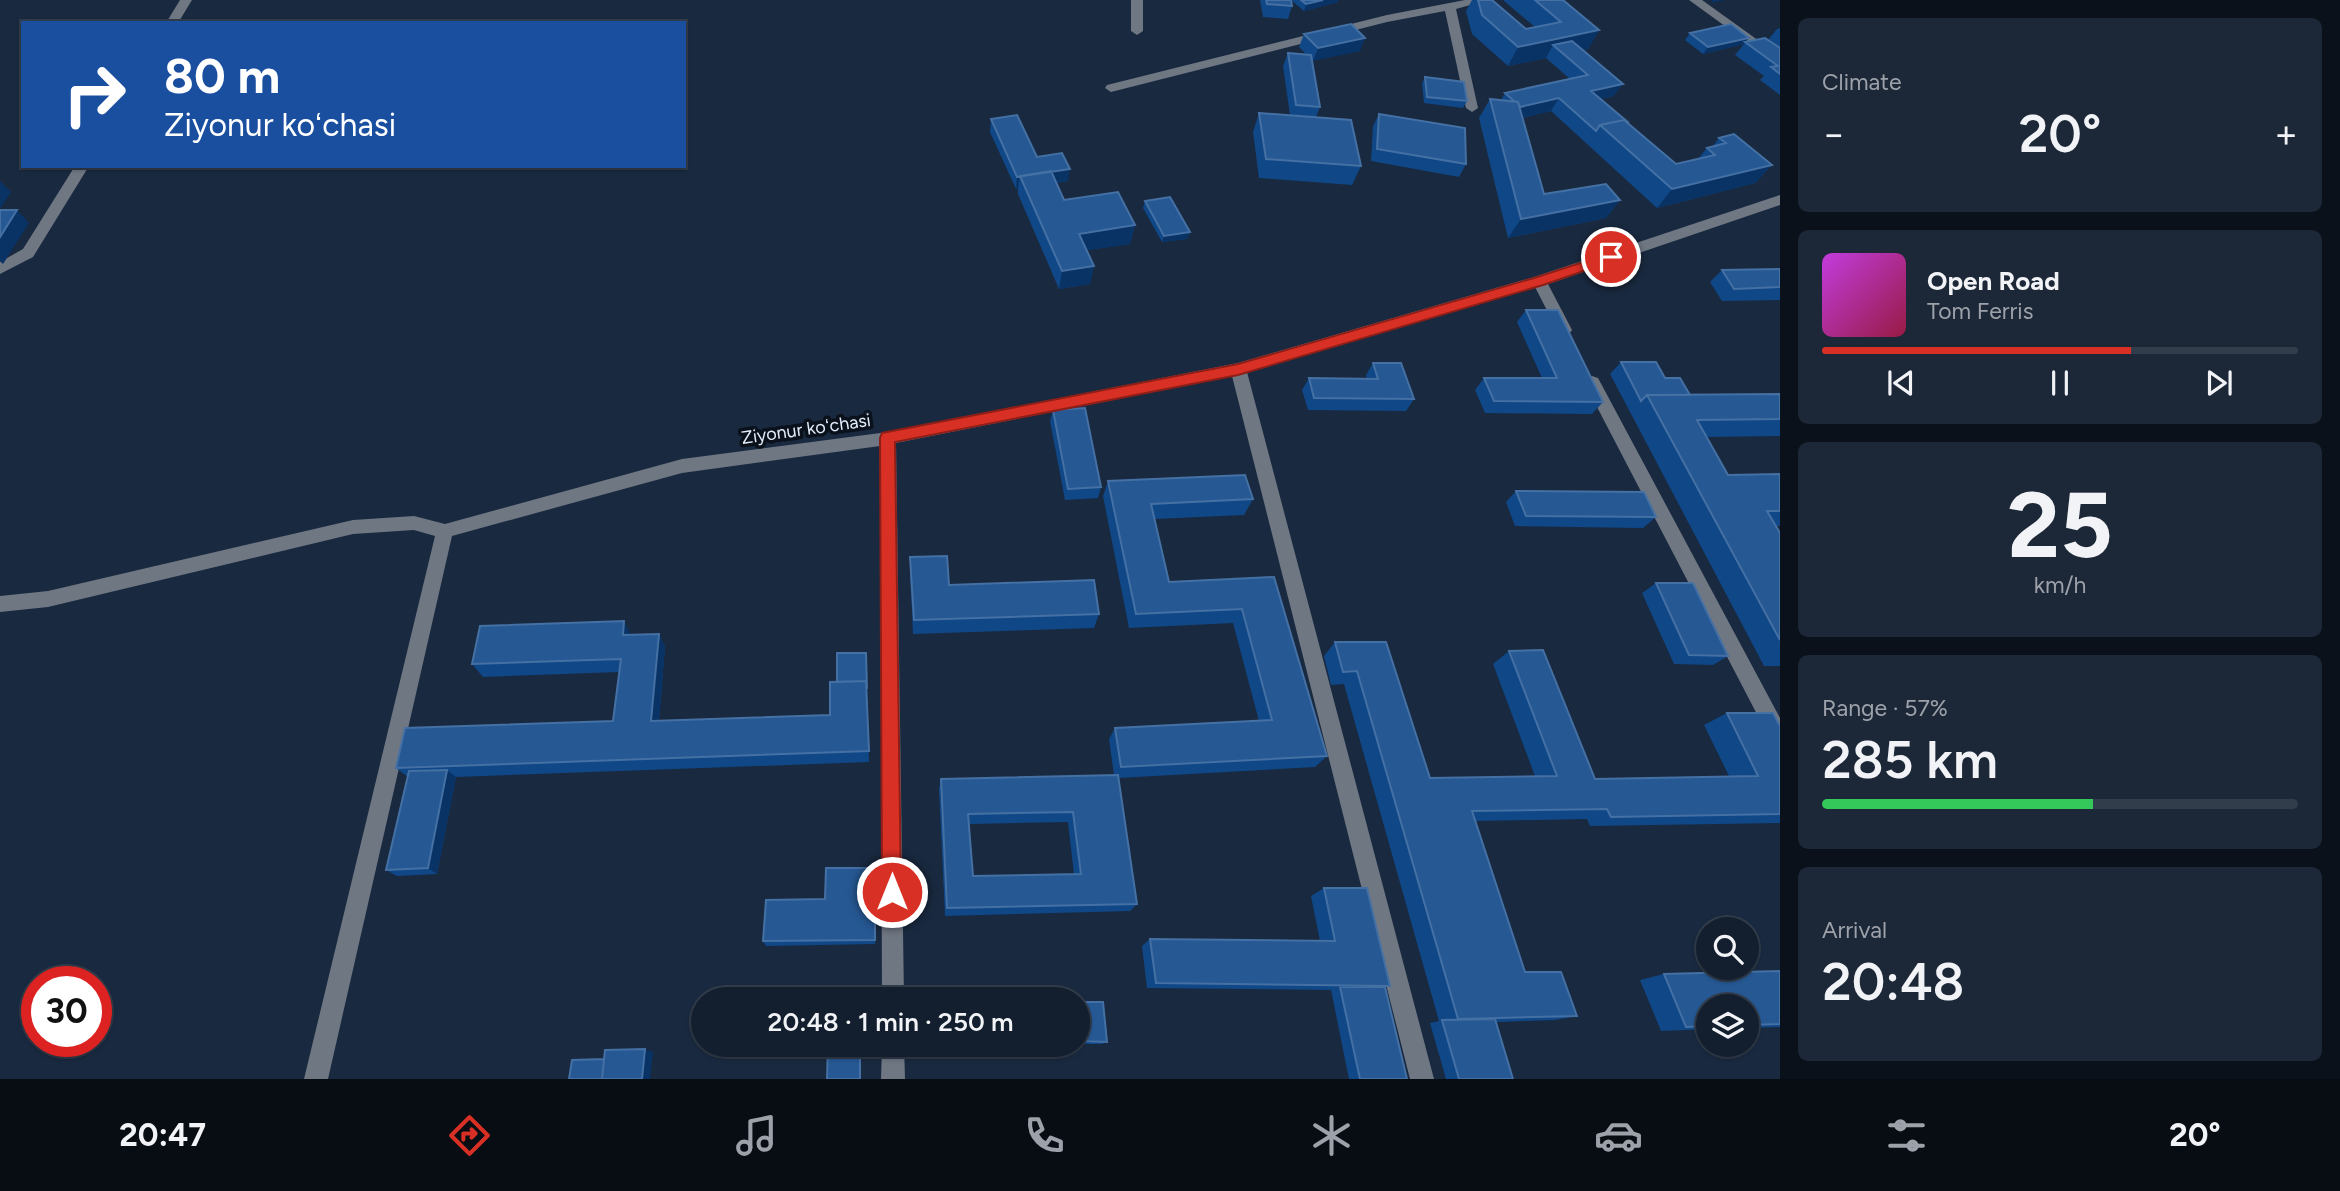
<!DOCTYPE html>
<meta charset="utf-8">
<style>
body{margin:0;font-family:Figtree,sans-serif;background:#1c2737;color:#f1f3f6;height:100vh;display:flex;flex-direction:column;font-size:26px;white-space:nowrap}
*{box-sizing:border-box;margin:0}
p{font-size:23px;color:#9da2aa}
.icon{flex:none;width:38px;height:38px;fill:none;stroke:currentColor;stroke-width:2;stroke-linecap:round;stroke-linejoin:round}
.map{position:relative;flex:1;overflow:hidden}
.side{display:flex;flex-direction:column;gap:18px;padding:18px;background:#0a111a;width:560px}
.side>*{flex:none}
.banner{position:absolute;left:21px;top:21px;width:665px;height:147px;border-radius:0px;box-shadow:0 2px 5px #0004,0 0 0 2px #323d4b;background:#1a4fa0;color:#fff;overflow:hidden}
.fabs{position:absolute;left:1696px;top:917px;display:grid;gap:14px}
.fabs a{display:grid;place-items:center;width:63px;height:63px;border-radius:50%;background:#131f2f;box-shadow:0 2px 5px #0004,0 0 0 2px #323d4b;font-size:35px}
.speed{position:absolute;left:21px;top:966px;display:flex;gap:14px;font-size:35px;font-weight:700;text-align:center}
.speed>*{display:grid;place-content:center;width:91px;height:91px;border-radius:50%;background:#131f2f;box-shadow:0 2px 5px #0004,0 0 0 2px #323d4b;line-height:1}
.speed .limit{border:10px solid #d22;background:#fff;color:#111}
.pin{position:absolute;display:grid;place-items:center;width:60px;height:60px;color:#fff;margin:-30px;border:4px solid #fff;border-radius:50%;box-shadow:0 2px 7px #0007}
.me{position:absolute;width:77px;margin:-38px;rotate:0deg;stroke-linejoin:round;filter:drop-shadow(0 0 5px #0008)}
.turn{display:flex;align-items:center;gap:24px;height:147px;padding:0 28px;font-size:32px}
.turn .icon{width:91px;height:91px;stroke-width:2.5}
.turn b{display:block;font-size:49px;line-height:60px}
.big{font-size:52px;font-weight:600;line-height:1.1}
.side .tile{flex:1;display:flex;flex-direction:column;justify-content:center;gap:10px;min-width:0;padding:0 24px;border-radius:10px;background:#1c2737}
.side .dial{align-items:center;gap:0}
.dial b{font-size:91px;line-height:1}
.song{display:flex;align-items:center;gap:21px}
.cover{width:84px;height:84px;border-radius:10px;background:linear-gradient(135deg,hsl(290 70% 55%),hsl(340 70% 35%))}
.played{height:7px;border-radius:4px;background:linear-gradient(90deg,#d93025 65%,#323d4b 65%)}
.keys{display:flex;justify-content:space-around;direction:ltr}
.heat{display:flex;justify-content:space-between;align-items:center;font-size:38px;direction:ltr}
.charge{height:10px;border-radius:5px;background:linear-gradient(90deg,#34c759 57%,#323d4b 0)}
.trip{position:absolute;left:691px;top:987px;width:399px;height:70px;border-radius:35px;background:#131f2f;box-shadow:0 2px 5px #0004,0 0 0 2px #323d4b;font-weight:600;line-height:70px;text-align:center}
.menu{display:flex;height:112px;justify-content:space-around;align-items:center;background:#080c13;color:#9da2aa}
.menu .icon{width:49px;height:49px}
.menu .current{color:#d93025}
.menu b{font-size:32px;color:#f1f3f6}
main{display:flex;flex:1;min-height:0}
.map>svg:first-child{display:block}
</style>
<main>
<div class="map">
<svg width="1780" height="1079" viewBox="0 0 1780 1079">
<rect width="100%" height="100%" fill="#19293f"/>
<g fill="none" stroke-linecap="round" stroke-linejoin="round">
<path fill="#6f7783" fill-rule="evenodd" d="M 180,0 L 192,0 L 178,23 L 166,23 Z
M 1131,0 L 1143,0 L 1143,31 L 1137,35 L 1131,31 Z
M 1465,0 L 1488,0 L 1456,9 L 1478,108 L 1472,112 L 1466,108 L 1445,11 L 1387,22 L 1111,92 L 1105,88 L 1107,85 L 1387,15 Z
M 1689,0 L 1702,0 L 1780,56 L 1780,66 Z
M 75,166 L 89,166 L 33,257 L 0,274 L 0,262 L 23,249 Z
M 1780,195 L 1780,205 L 1548,284 L 1572,330 L 1569,334 L 1559,334 L 1535,287 L 1247,372 L 1434,1079 L 1410,1079 L 1232,376 L 896,443 L 904,999 L 882,999 L 880,446 L 682,473 L 452,536 L 328,1079 L 304,1079 L 435,536 L 414,530 L 353,534 L 48,607 L 0,612 L 0,596 L 48,591 L 353,520 L 414,516 L 445,524 L 682,459 L 888,432 L 1238,363 L 1534,277 Z
M 1592,376 L 1598,378 L 1780,718 L 1780,747 L 1773,745 L 1584,382 Z
M 882,1045 L 904,1045 L 905,1079 L 881,1079 Z"/>
</g>
<path fill="#104787" fill-rule="evenodd" d="M 1260,0 L 1291,0 L 1292,6 L 1288,19 L 1263,17 Z
M 1291,0 L 1338,0 L 1338,2 L 1304,11 Z
M 1472,0 L 1492,0 L 1526,29 L 1535,27 L 1504,1 L 1504,0 L 1563,0 L 1599,30 L 1588,49 L 1583,50 L 1614,96 L 1601,99 L 1676,164 L 1698,159 L 1707,148 L 1713,146 L 1719,138 L 1772,165 L 1755,183 L 1657,208 L 1551,111 L 1522,118 L 1544,194 L 1620,200 L 1606,218 L 1508,238 L 1479,118 L 1490,99 L 1501,100 L 1505,93 L 1570,79 L 1546,58 L 1508,66 L 1472,34 L 1466,11 Z
M 1780,28 L 1780,95 L 1760,80 L 1764,76 L 1735,55 L 1744,44 L 1703,54 L 1685,40 L 1690,33 L 1746,42 L 1768,40 L 1777,29 Z
M 1304,34 L 1360,51 L 1312,60 L 1320,107 L 1316,117 L 1361,166 L 1352,185 L 1259,178 L 1253,132 L 1259,113 L 1290,115 L 1283,66 L 1288,53 L 1306,54 L 1299,47 Z
M 1425,77 L 1467,101 L 1463,108 L 1424,103 L 1422,83 Z
M 1379,114 L 1466,164 L 1459,177 L 1371,161 L 1373,126 Z
M 991,119 L 1068,181 L 1056,183 L 1064,200 L 1135,225 L 1130,244 L 1087,250 L 1094,266 L 1090,284 L 1059,289 L 1018,194 L 1018,189 L 1016,189 L 990,132 Z
M 1145,201 L 1190,232 L 1187,239 L 1162,242 L 1143,208 Z
M 1780,269 L 1780,300 L 1722,301 L 1710,282 L 1722,270 Z
M 1526,310 L 1603,402 L 1592,414 L 1485,413 L 1475,390 L 1484,378 L 1542,378 L 1517,322 Z
M 1621,362 L 1690,395 L 1780,394 L 1780,436 L 1706,437 L 1728,475 L 1780,474 L 1780,526 L 1776,526 L 1780,533 L 1780,666 L 1764,666 L 1610,374 Z
M 1373,363 L 1414,399 L 1406,411 L 1308,410 L 1302,390 L 1309,378 L 1367,379 L 1366,375 Z
M 1053,410 L 1101,487 L 1098,498 L 1065,500 L 1050,421 Z
M 1108,481 L 1253,499 L 1244,515 L 1155,519 L 1169,582 L 1274,577 L 1327,756 L 1315,767 L 1118,778 L 1137,904 L 1130,911 L 945,916 L 939,789 L 941,779 L 1114,775 L 1109,739 L 1115,728 L 1259,721 L 1233,623 L 1129,628 L 1103,496 ZM 1068,822 L 1074,874 L 973,876 L 969,824 Z
M 1516,491 L 1656,517 L 1643,528 L 1515,526 L 1506,502 Z
M 910,557 L 949,585 L 1099,614 L 1094,628 L 913,634 L 910,572 Z
M 1656,583 L 1728,656 L 1713,665 L 1674,664 L 1642,593 Z
M 659,634 L 665,647 L 659,721 L 830,715 L 837,682 L 866,653 L 869,762 L 456,777 L 437,874 L 397,876 L 386,870 L 408,777 L 396,768 L 613,721 L 619,672 L 483,677 L 472,664 L 631,635 Z
M 1335,642 L 1386,642 L 1430,778 L 1535,776 L 1493,664 L 1509,651 L 1595,779 L 1729,776 L 1704,725 L 1727,713 L 1780,726 L 1780,823 L 1590,826 L 1587,819 L 1475,821 L 1525,972 L 1577,1016 L 1555,1020 L 1496,1022 L 1513,1079 L 1446,1079 L 1430,1023 L 1439,1021 L 1344,684 L 1331,685 L 1324,656 Z
M 875,868 L 875,944 L 766,946 L 763,941 Z
M 1324,888 L 1390,986 L 1385,987 L 1407,1079 L 1349,1079 L 1331,990 L 1147,988 L 1142,946 L 1150,939 L 1320,941 L 1311,896 Z
M 1780,971 L 1780,1027 L 1746,1028 L 1746,1006 L 1708,1006 L 1708,1029 L 1661,1031 L 1640,980 L 1664,974 Z
M 1078,1002 L 1107,1042 L 1102,1044 L 1078,1044 Z"/>
<path fill="#0a3365" d="M 1323,0 L 1338,0 L 1338,2 L 1304,11 L 1306,4 Z
M 1713,0 L 1725,0 L 1711,3 Z
M 1599,30 L 1588,49 L 1564,54 L 1553,45 L 1546,58 L 1508,66 L 1518,47 Z
M 1365,38 L 1360,51 L 1313,61 L 1318,48 Z
M 1749,38 L 1744,44 L 1703,54 L 1708,47 Z
M 1623,84 L 1614,96 L 1583,104 L 1591,91 Z
M 1559,98 L 1551,111 L 1512,120 L 1520,107 Z
M 1772,165 L 1755,183 L 1657,208 L 1672,189 Z
M 1070,169 L 1068,181 L 1026,188 L 1020,176 Z
M 1020,176 L 1018,189 L 1016,189 L 1017,177 Z
M 0,181 L 11,192 L 0,209 Z
M 1620,200 L 1606,218 L 1508,238 L 1521,219 Z
M 17,210 L 29,223 L 3,264 L 0,261 L 0,237 Z
M 1135,225 L 1130,244 L 1076,252 L 1079,234 Z
M 1190,232 L 1187,239 L 1162,242 L 1164,236 Z
M 1094,266 L 1090,284 L 1059,289 L 1062,271 Z
M 624,621 L 631,635 L 623,635 Z
M 659,634 L 665,647 L 658,733 L 651,721 Z
M 447,770 L 456,777 L 437,874 L 428,868 Z
M 645,1049 L 653,1052 L 650,1079 L 642,1079 Z"/>
<path fill="#265893" stroke="#4470a4" stroke-width="2" fill-rule="evenodd" d="M 1266,0 L 1291,0 L 1292,6 L 1267,4 Z
M 1301,0 L 1323,0 L 1306,4 Z
M 1478,0 L 1492,0 L 1526,29 L 1561,22 L 1535,0 L 1563,0 L 1599,30 L 1518,47 L 1482,15 Z
M 1351,24 L 1365,38 L 1318,48 L 1304,34 Z
M 1731,24 L 1749,38 L 1708,47 L 1690,33 Z
M 1765,38 L 1780,48 L 1780,74 L 1771,67 L 1778,66 L 1745,42 Z
M 1572,41 L 1623,84 L 1591,91 L 1629,123 L 1624,120 L 1600,125 L 1596,131 L 1559,98 L 1520,107 L 1518,102 L 1514,101 L 1505,93 L 1588,75 L 1553,45 Z
M 1288,53 L 1311,55 L 1320,107 L 1296,105 Z
M 1425,77 L 1464,82 L 1467,101 L 1427,97 Z
M 1490,99 L 1518,102 L 1544,194 L 1606,184 L 1620,200 L 1521,219 Z
M 1259,113 L 1351,120 L 1361,166 L 1266,159 Z
M 1379,114 L 1465,128 L 1466,164 L 1377,149 Z
M 1017,115 L 1037,157 L 1062,153 L 1070,169 L 1017,177 L 991,119 Z
M 1624,120 L 1676,164 L 1715,155 L 1707,148 L 1726,143 L 1719,138 L 1734,134 L 1772,165 L 1672,189 L 1600,125 Z
M 1051,171 L 1064,200 L 1118,192 L 1135,225 L 1079,234 L 1094,266 L 1062,271 L 1020,176 Z
M 1170,197 L 1190,232 L 1164,236 L 1145,201 Z
M 0,210 L 17,210 L 0,237 Z
M 1780,269 L 1780,287 L 1734,289 L 1722,270 Z
M 1526,310 L 1558,310 L 1603,402 L 1494,401 L 1484,378 L 1557,378 Z
M 1621,362 L 1656,362 L 1665,378 L 1680,378 L 1690,395 L 1647,395 L 1641,401 Z
M 1373,363 L 1401,363 L 1414,399 L 1314,398 L 1309,378 L 1378,379 Z
M 1780,394 L 1780,419 L 1697,420 L 1728,475 L 1780,474 L 1780,511 L 1767,511 L 1780,533 L 1780,640 L 1647,395 Z
M 1085,408 L 1101,487 L 1068,489 L 1053,410 Z
M 1245,475 L 1253,499 L 1151,504 L 1169,582 L 1274,577 L 1327,756 L 1121,767 L 1115,728 L 1272,720 L 1242,609 L 1136,614 L 1108,481 Z
M 1516,491 L 1644,492 L 1656,517 L 1526,516 Z
M 947,556 L 949,585 L 1094,580 L 1099,614 L 914,620 L 910,557 Z
M 1656,583 L 1693,583 L 1728,656 L 1689,655 Z
M 624,621 L 623,635 L 659,634 L 651,721 L 830,715 L 830,682 L 866,681 L 869,751 L 396,768 L 405,728 L 613,721 L 621,659 L 472,664 L 480,626 Z
M 1335,642 L 1386,642 L 1430,778 L 1557,776 L 1509,651 L 1543,650 L 1595,779 L 1758,776 L 1727,713 L 1773,713 L 1780,726 L 1780,814 L 1611,817 L 1607,809 L 1472,811 L 1525,972 L 1561,972 L 1577,1016 L 1458,1019 L 1357,671 L 1343,672 Z
M 837,653 L 866,653 L 867,689 L 866,681 L 837,682 Z
M 447,770 L 428,868 L 386,870 L 409,771 Z
M 1118,775 L 1137,904 L 947,908 L 941,779 ZM 1073,812 L 1081,874 L 973,876 L 968,814 Z
M 826,868 L 875,868 L 875,940 L 763,941 L 766,900 L 825,899 Z
M 1324,888 L 1367,888 L 1390,986 L 1156,983 L 1150,939 L 1335,941 Z
M 1780,971 L 1780,1024 L 1746,1025 L 1746,1006 L 1708,1006 L 1708,1026 L 1686,1027 L 1664,974 Z
M 1340,987 L 1385,987 L 1407,1079 L 1360,1079 Z
M 1078,1002 L 1103,1002 L 1107,1042 L 1078,1041 Z
M 1495,1019 L 1513,1079 L 1459,1079 L 1442,1020 Z
M 828,1045 L 860,1045 L 860,1079 L 827,1079 Z
M 645,1049 L 642,1079 L 602,1079 L 605,1050 Z
M 604,1059 L 602,1079 L 569,1079 L 572,1060 Z"/>
<path fill="#d93025" stroke="#8d1f18" stroke-width="2" d="M 1611,253 L 1618,257 L 1616,260 L 1543,285 L 1238,375 L 895,442 L 901,892 L 899,899 L 892,902 L 885,899 L 882,892 L 880,438 L 882,433 L 1238,364 L 1534,278 Z"/>
<g text-anchor="middle" stroke-width="7" stroke-linejoin="round" paint-order="stroke">
<g font-size="18" fill="#e2edfc" stroke="#0a111b">
<text transform="translate(806 429) rotate(-8)" y="6">Ziyonur koʻchasi</text>
</g>
</g>
</svg>
<div class="fabs">
<a><svg class="icon" aria-label="search" viewBox="0 0 24 24"><circle cx="10" cy="10" r="6"/><path d="M15 15l6 6"/></svg></a>
<a><svg class="icon" aria-label="layers" viewBox="0 0 24 24"><path d="M12 4l9 5-9 5-9-5zM3 14l9 5 9-5"/></svg></a>
</div>
<div class="speed"><div class="limit">30</div></div>
<div class="pin" style="left:1611px;top:257px;background:#d93025"><svg class="icon" aria-label="arrive" viewBox="0 0 24 24"><path d="M6 21V4h12l-3 4 3 4H6"/></svg></div>
<svg class="me" style="left:892px;top:892px" viewBox="-20 -20 40 40"><circle r="17" fill="#d93025" stroke="#fff" stroke-width="3"/><path d="M0-11L8 9 0 5-8 9z" fill="#fff"/></svg>
<div class="trip">20:48 · 1 min · 250 m</div>
<div class="banner">
<div class="turn"><svg class="icon" aria-label="right" viewBox="0 0 24 24"><path d="M7 20v-9h11M14 6l5 5-5 5"/></svg><div><b>80 m</b>Ziyonur koʻchasi</div></div>
</div>
</div>
<section class="side">
<div class="tile"><p>Climate</p>
<div class="heat"><a>−</a><b class="big">20°</b><a>+</a></div>
</div>
<div class="tile">
<div class="song"><i class="cover"></i><div><b>Open Road</b><p>Tom Ferris</p></div></div>
<div class="played"></div>
<div class="keys"><svg class="icon" aria-label="previous" viewBox="0 0 24 24"><path d="M18 5L8 12l10 7zM5 5v14"/></svg><svg class="icon" aria-label="pause" viewBox="0 0 24 24"><path d="M8 5v14M16 5v14"/></svg><svg class="icon" aria-label="next" viewBox="0 0 24 24"><path d="M6 5l10 7-10 7zM19 5v14"/></svg></div>
</div>
<div class="tile dial"><b>25</b><p>km/h</p></div>
<div class="tile"><p>Range · 57%</p><b class="big">285 km</b><div class="charge"></div></div>
<div class="tile"><p>Arrival</p><b class="big">20:48</b></div>
</section>
</main>
<nav class="menu">
<b>20:47</b>
<svg class="icon current" aria-label="directions" viewBox="0 0 24 24"><path d="M12 3l9 9-9 9-9-9zM9 14v-3h6M13 9l2 2-2 2"/></svg>
<svg class="icon" aria-label="music" viewBox="0 0 24 24"><path d="M9 18V5l10-2v13"/><circle cx="6" cy="18" r="3"/><circle cx="16" cy="16" r="3"/></svg>
<svg class="icon" aria-label="phone" viewBox="0 0 24 24"><path d="M5 4h4l2 5-3 2q2 4 5 5l2-3 5 2v4C11 20 4 13 5 4z"/></svg>
<svg class="icon" aria-label="climate" viewBox="0 0 24 24"><path d="M12 3v18M4 7l16 10M4 17L20 7"/></svg>
<svg class="icon" aria-label="car" viewBox="0 0 24 24"><path d="M5 17H2v-5l4-1 3-4h7l3 4 3 1v5h-3M9 17h6M6 11h13"/><circle cx="7" cy="17" r="2"/><circle cx="17" cy="17" r="2"/></svg>
<svg class="icon" aria-label="filters" viewBox="0 0 24 24"><path d="M4 7h16M4 17h16"/><circle cx="9" cy="7" r="2"/><circle cx="15" cy="17" r="2"/></svg>
<b>20°</b>
</nav>
